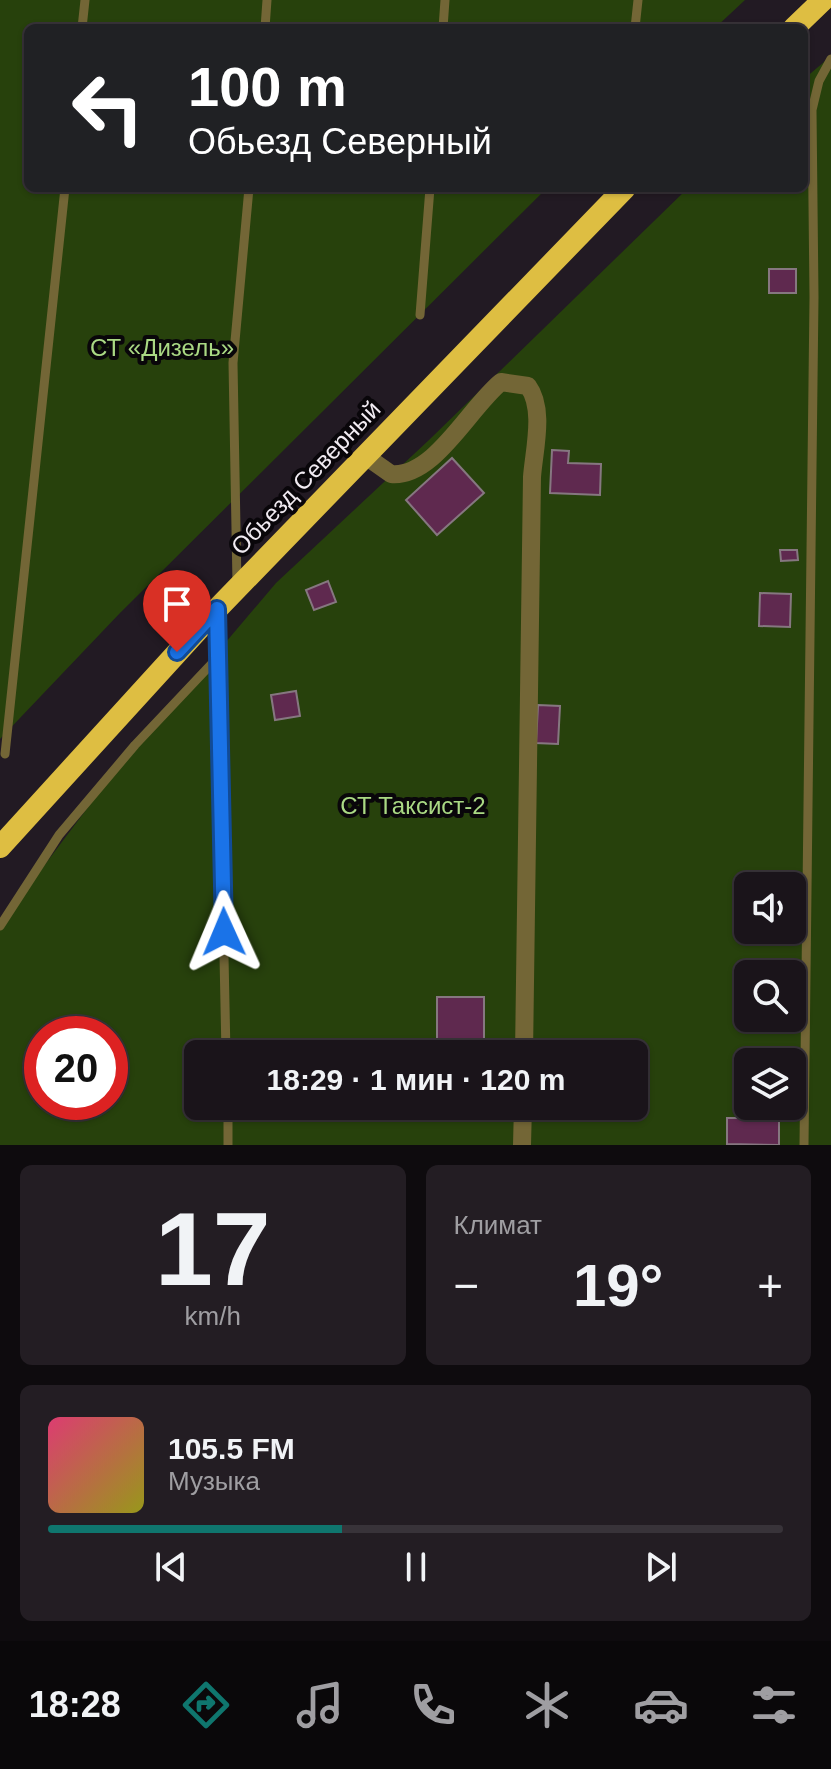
<!DOCTYPE html>
<html lang="ru">
<meta charset="utf-8">
<style>
body{margin:0;font-family:Arial,sans-serif;background:#231d23;color:#f1f3f6;height:100vh;display:flex;flex-direction:column;font-size:30px;white-space:nowrap}
*{box-sizing:border-box;margin:0}
p{font-size:26px;color:#9f9ea2}
.icon{flex:none;width:44px;height:44px;fill:none;stroke:currentColor;stroke-width:2;stroke-linecap:round;stroke-linejoin:round}
.map{position:relative;height:1145px;overflow:hidden}
.drawer{display:flex;flex-direction:column;gap:20px;padding:20px;background:#0e0b0e;flex:1}
.drawer>*{flex:none}
.guide{position:absolute;left:24px;top:24px;width:784px;height:168px;border-radius:12px;box-shadow:0 2px 6px #0004,0 0 0 2px #383339;background:#202124;color:#fff;overflow:hidden}
.fabs{position:absolute;left:734px;top:872px;display:grid;gap:16px}
.fabs a{display:grid;place-items:center;width:72px;height:72px;border-radius:12px;background:#1a141a;box-shadow:0 2px 6px #0004,0 0 0 2px #383339;font-size:40px}
.speed{position:absolute;left:24px;top:1016px;display:flex;gap:16px;font-size:40px;font-weight:700;text-align:center}
.speed>*{display:grid;place-content:center;width:104px;height:104px;border-radius:50%;background:#1a141a;box-shadow:0 2px 6px #0004,0 0 0 2px #383339;line-height:1}
.speed .limit{border:12px solid #d22;background:#fff;color:#111}
.pin{position:absolute;display:grid;place-items:center;width:68px;height:68px;color:#fff;margin:-82px -34px;border-radius:50% 50% 50% 0;rotate:-45deg;box-shadow:0 0 8px #0007}
.pin .icon{rotate:45deg}
.me{position:absolute;width:88px;margin:-44px;rotate:359deg;stroke-linejoin:round;filter:drop-shadow(0 0 6px #0008)}
.turn{display:flex;align-items:center;gap:28px;height:168px;padding:0 32px;font-size:36px}
.turn .icon{width:104px;height:104px;stroke-width:2.5}
.turn b{display:block;font-size:56px;line-height:68px}
.big{font-size:60px;font-weight:700;line-height:1.1}
.drawer .tile{flex:1;display:flex;flex-direction:column;justify-content:center;gap:12px;min-width:0;padding:0 28px;border-radius:12px;background:#231d23}
.drawer .dial{align-items:center;gap:0}
.dial b{font-size:104px;line-height:1}
.song{display:flex;align-items:center;gap:24px}
.cover{width:96px;height:96px;border-radius:12px;background:linear-gradient(135deg,hsl(340 70% 55%),hsl(60 70% 35%))}
.played{height:8px;border-radius:4px;background:linear-gradient(90deg,#0f766e 40%,#383339 40%)}
.keys{display:flex;justify-content:space-around;direction:ltr}
.heat{display:flex;justify-content:space-between;align-items:center;font-size:44px;direction:ltr}
.drawer .tiles{flex:1;display:grid;gap:20px;grid-template-columns:1fr 1fr}
.tile:last-child{grid-column:span 2}
.trip{position:absolute;left:184px;top:1040px;width:464px;height:80px;border-radius:12px;background:#1a141a;box-shadow:0 2px 6px #0004,0 0 0 2px #383339;font-weight:700;line-height:80px;text-align:center}
.menu{display:flex;height:128px;justify-content:space-around;align-items:center;background:#0a080a;color:#9f9ea2}
.menu .icon{width:56px;height:56px}
.menu .on{color:#0f766e}
.menu b{font-size:36px;color:#f1f3f6}
.map>svg:first-child{display:block}
</style>
<div class="map">
<svg width="831" height="1145" viewBox="0 0 831 1145">
<rect width="100%" height="100%" fill="#221a23"/>
<path fill="#27410c" fill-rule="evenodd" d="M 0,0 L 745,0 L 715,28 L 28,28 L 28,188 L 547,188 L 120,613 L 0,739 Z
M 831,56 L 831,1145 L 0,1145 L 0,928 L 7,915 L 104,786 L 276,583 L 429,440 L 688,188 L 804,188 L 804,79 ZM 748,886 L 792,886 L 792,930 L 748,930 ZM 748,974 L 792,974 L 792,1018 L 748,1018 ZM 42,1034 L 110,1034 L 110,1102 L 42,1102 ZM 198,1054 L 634,1054 L 634,1106 L 198,1106 ZM 748,1062 L 792,1062 L 792,1106 L 748,1106 Z"/>
<path fill="#5f294f" stroke="#867780" stroke-width="2" d="M 769,269 L 796,269 L 796,293 L 769,293 Z
M 552,450 L 569,451 L 568,463 L 601,464 L 600,495 L 550,493 Z
M 452,458 L 484,493 L 437,535 L 406,500 Z
M 780,550 L 797,550 L 798,560 L 781,561 Z
M 328,581 L 336,602 L 314,610 L 306,590 Z
M 760,593 L 791,594 L 790,627 L 759,626 Z
M 296,691 L 300,716 L 275,720 L 271,695 Z
M 538,705 L 560,706 L 558,744 L 536,743 Z
M 437,997 L 484,997 L 484,1040 L 437,1040 Z
M 727,1118 L 779,1118 L 779,1145 L 727,1144 Z"/>
<g fill="none" stroke-linecap="round" stroke-linejoin="round">
<path stroke="#736636" stroke-width="9" d="M 82,28 L 85,0
M 265,28 L 267,0
M 443,28 L 445,0
M 635,28 L 638,0
M 420,315 L 430,188
M 237,584 L 233,363 L 249,188
M 217,614 L 226,1054
M 5,754 L 65,188
M 0,926 L 59,835 L 135,745 L 218,657
M 228,1106 L 228,1145
M 804,1145 L 814,297 L 812,110 L 819,81 L 831,59"/>
<path stroke="#736636" stroke-width="18" d="M 364,455 L 391,474 C 434,478 469,408 501,382 L 528,386 C 545,409 534,450 532,477 L 524,1054
M 522,1145 L 523,1106"/>
<path stroke="#debe42" stroke-width="22" d="M 794,28 L 823,0
M 0,847 L 217,609 L 625,188"/>
</g>
<g fill="none" stroke-linecap="round" stroke-linejoin="round">
<g stroke="#114b97" stroke-width="20">
<path id="route" d="M 177,652 L 217,609 L 224,932"/>
</g>
<use href="#route" stroke="#1a73e8" stroke-width="14"/>
</g>
<g text-anchor="middle" stroke-width="8" stroke-linejoin="round" paint-order="stroke">
<g font-size="24" fill="#aad984" stroke="#09060a">
<text x="162" y="356">СТ «Дизель»</text>
<text x="413" y="814">СТ Таксист-2</text>
</g>
<g font-size="24" fill="#f1ebf2" stroke="#09060a">
<text transform="translate(306 478) rotate(-46)" y="8">Обьезд Северный</text>
</g>
</g>
</svg>
<div class="fabs">
<a><svg class="icon" aria-label="sound" viewBox="0 0 24 24"><path d="M4 9h4l5-4v14l-5-4H4zM17 9q2 3 0 6"/></svg></a>
<a><svg class="icon" aria-label="search" viewBox="0 0 24 24"><circle cx="10" cy="10" r="6"/><path d="M15 15l6 6"/></svg></a>
<a><svg class="icon" aria-label="layers" viewBox="0 0 24 24"><path d="M12 4l9 5-9 5-9-5zM3 14l9 5 9-5"/></svg></a>
</div>
<div class="speed"><div class="limit">20</div></div>
<div class="pin" style="left:177px;top:652px;background:#d93025"><svg class="icon" aria-label="arrive" viewBox="0 0 24 24"><path d="M6 21V4h12l-3 4 3 4H6"/></svg></div>
<svg class="me" style="left:224px;top:932px" viewBox="-20 -20 40 40"><path d="M0-17L14 15 0 8-14 15z" fill="#1a73e8" stroke="#fff" stroke-width="4"/></svg>
<div class="trip">18:29 · 1 мин · 120 m</div>
<div class="guide">
<div class="turn"><svg class="icon" aria-label="left" viewBox="0 0 24 24"><path d="M17 20v-9H6M10 6l-5 5 5 5"/></svg><div><b>100 m</b>Обьезд Северный</div></div>
</div>
</div>
<section class="drawer">
<div class="tiles">
<div class="tile dial"><b>17</b><p>km/h</p></div>
<div class="tile"><p>Климат</p>
<div class="heat"><a>−</a><b class="big">19°</b><a>+</a></div>
</div>
<div class="tile">
<div class="song"><i class="cover"></i><div><b>105.5 FM</b><p>Музыка</p></div></div>
<div class="played"></div>
<div class="keys"><svg class="icon" aria-label="previous" viewBox="0 0 24 24"><path d="M18 5L8 12l10 7zM5 5v14"/></svg><svg class="icon" aria-label="pause" viewBox="0 0 24 24"><path d="M8 5v14M16 5v14"/></svg><svg class="icon" aria-label="next" viewBox="0 0 24 24"><path d="M6 5l10 7-10 7zM19 5v14"/></svg></div>
</div>
</div>
</section>
<nav class="menu">
<b>18:28</b>
<svg class="icon on" aria-label="directions" viewBox="0 0 24 24"><path d="M12 3l9 9-9 9-9-9zM9 14v-3h6M13 9l2 2-2 2"/></svg>
<svg class="icon" aria-label="music" viewBox="0 0 24 24"><path d="M9 18V5l10-2v13"/><circle cx="6" cy="18" r="3"/><circle cx="16" cy="16" r="3"/></svg>
<svg class="icon" aria-label="phone" viewBox="0 0 24 24"><path d="M5 4h4l2 5-3 2q2 4 5 5l2-3 5 2v4C11 20 4 13 5 4z"/></svg>
<svg class="icon" aria-label="climate" viewBox="0 0 24 24"><path d="M12 3v18M4 7l16 10M4 17L20 7"/></svg>
<svg class="icon" aria-label="car" viewBox="0 0 24 24"><path d="M5 17H2v-5l4-1 3-4h7l3 4 3 1v5h-3M9 17h6M6 11h13"/><circle cx="7" cy="17" r="2"/><circle cx="17" cy="17" r="2"/></svg>
<svg class="icon" aria-label="filters" viewBox="0 0 24 24"><path d="M4 7h16M4 17h16"/><circle cx="9" cy="7" r="2"/><circle cx="15" cy="17" r="2"/></svg>
</nav>
